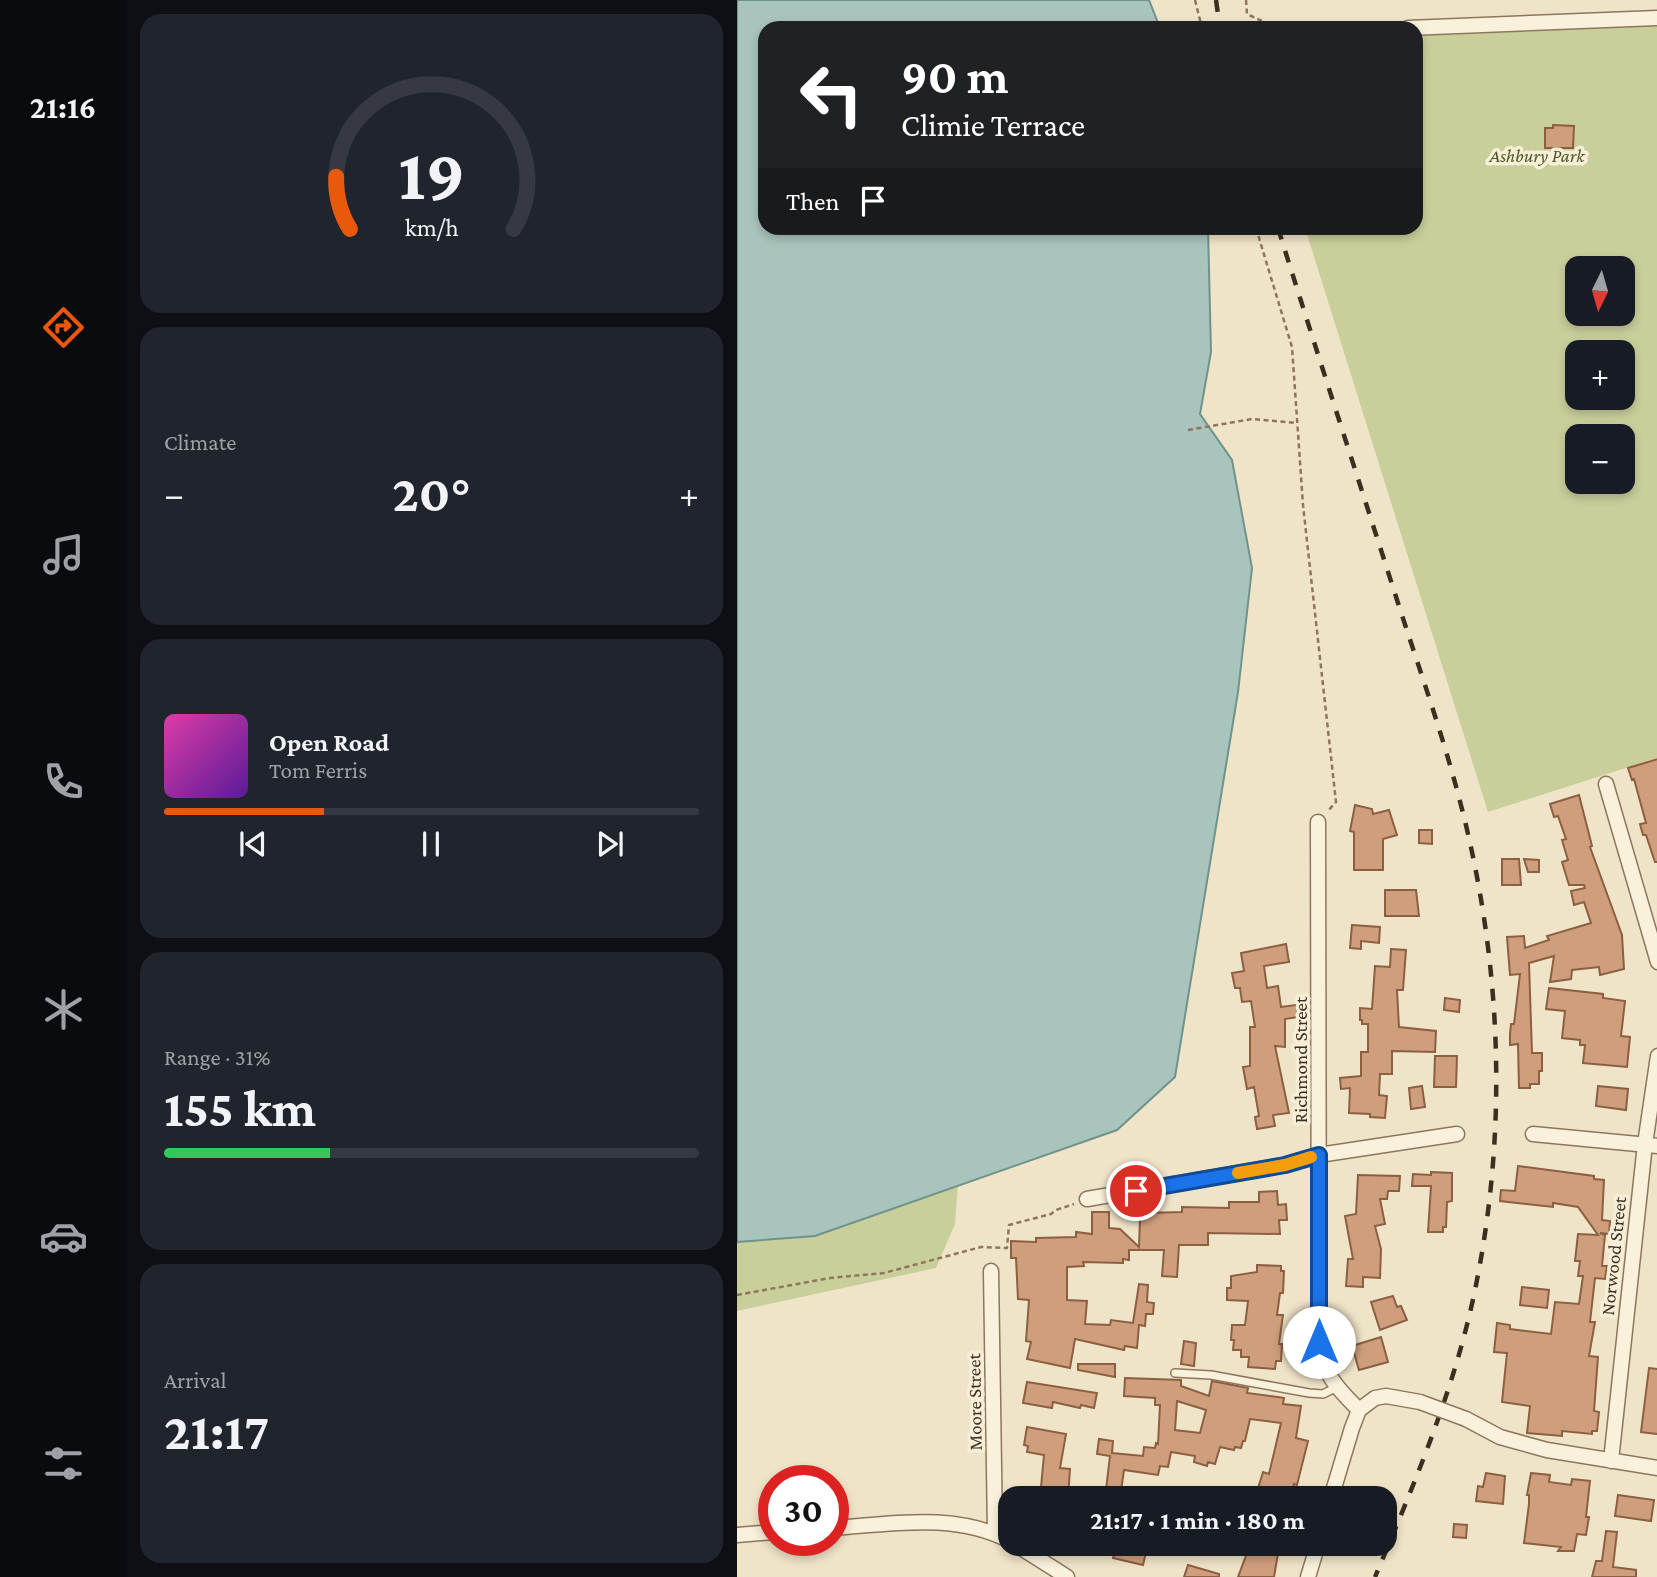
<!DOCTYPE html>
<meta charset="utf-8">
<style>
body{margin:0;font-family:"Crimson Pro",serif;background:#20242c;color:#f1f3f6;height:100vh;display:flex;flex-direction:column;font-size:26px;white-space:nowrap}
*{box-sizing:border-box;margin:0}
p{font-size:23px;color:#9ea1a6}
.icon{flex:none;width:38px;height:38px;fill:none;stroke:currentColor;stroke-width:2;stroke-linecap:round;stroke-linejoin:round}
.map{position:relative;flex:1;overflow:hidden}
.drawer{display:flex;flex-direction:column;gap:14px;padding:14px;background:#0d0f14;width:611px}
.drawer>*{flex:none}
.banner{position:absolute;left:21px;top:21px;width:665px;height:214px;border-radius:21px;box-shadow:0 4px 10px #0003;background:#202124;color:#fff;overflow:hidden}
.needle{width:46px;rotate:185deg}
.buttons{position:absolute;left:828px;top:256px;display:grid;gap:14px}
.buttons a{display:grid;place-items:center;width:70px;height:70px;border-radius:14px;background:#171b24;box-shadow:0 4px 10px #0003;font-size:35px}
.speed{position:absolute;left:21px;top:1465px;display:flex;gap:14px;font-size:35px;font-weight:700;text-align:center}
.speed>*{display:grid;place-content:center;width:91px;height:91px;border-radius:50%;background:#171b24;box-shadow:0 4px 10px #0003;line-height:1}
.speed .limit{border:10px solid #d22;background:#fff;color:#111}
.pin{position:absolute;display:grid;place-items:center;width:60px;height:60px;color:#fff;margin:-30px;border:4px solid #fff;border-radius:50%;box-shadow:0 2px 7px #0007}
.me{position:absolute;width:77px;margin:-38px;rotate:0deg;stroke-linejoin:round;filter:drop-shadow(0 0 5px #0008)}
.turn{display:flex;align-items:center;gap:24px;height:147px;padding:0 28px;font-size:32px}
.turn .icon{width:91px;height:91px;stroke-width:2.5}
.turn b{display:block;font-size:49px;line-height:60px}
.then{display:flex;align-items:center;height:66px;padding:0 28px;background:#0003;gap:14px;font-size:26px}
.big{font-size:52px;font-weight:700;line-height:1.1}
.drawer .tile{flex:1;display:flex;flex-direction:column;justify-content:center;gap:10px;min-width:0;padding:0 24px;border-radius:21px;background:#20242c}
.drawer .dial{align-items:center;gap:0}
.dial svg{height:182px;overflow:visible;fill:none;stroke:#363941;stroke-width:7;stroke-linecap:round;text-anchor:middle}
.dial text{fill:#f1f3f6;stroke:none}
.song{display:flex;align-items:center;gap:21px}
.cover{width:84px;height:84px;border-radius:10px;background:linear-gradient(135deg,hsl(320 70% 55%),hsl(270 70% 35%))}
.played{height:7px;border-radius:4px;background:linear-gradient(90deg,#ea580c 30%,#363941 30%)}
.keys{display:flex;justify-content:space-around;direction:ltr}
.heat{display:flex;justify-content:space-between;align-items:center;font-size:38px;direction:ltr}
.charge{height:10px;border-radius:5px;background:linear-gradient(90deg,#34c759 31%,#363941 0)}
.trip{position:absolute;left:261px;top:1486px;width:399px;height:70px;border-radius:21px;background:#171b24;box-shadow:0 4px 10px #0003;font-weight:700;line-height:70px;text-align:center}
main{display:flex;flex:1;min-height:0}
.menu{display:flex;flex-direction:column;width:126px;justify-content:space-around;align-items:center;background:#090b0e;color:#9ea1a6}
.menu .icon{width:49px;height:49px}
.menu .active{color:#ea580c}
.menu b{font-size:32px;color:#f1f3f6}
.map>svg:first-child{display:block}
</style>
<main>
<nav class="menu">
<b>21:16</b>
<svg class="icon active" aria-label="directions" viewBox="0 0 24 24"><path d="M12 3l9 9-9 9-9-9zM9 14v-3h6M13 9l2 2-2 2"/></svg>
<svg class="icon" aria-label="music" viewBox="0 0 24 24"><path d="M9 18V5l10-2v13"/><circle cx="6" cy="18" r="3"/><circle cx="16" cy="16" r="3"/></svg>
<svg class="icon" aria-label="phone" viewBox="0 0 24 24"><path d="M5 4h4l2 5-3 2q2 4 5 5l2-3 5 2v4C11 20 4 13 5 4z"/></svg>
<svg class="icon" aria-label="climate" viewBox="0 0 24 24"><path d="M12 3v18M4 7l16 10M4 17L20 7"/></svg>
<svg class="icon" aria-label="car" viewBox="0 0 24 24"><path d="M5 17H2v-5l4-1 3-4h7l3 4 3 1v5h-3M9 17h6M6 11h13"/><circle cx="7" cy="17" r="2"/><circle cx="17" cy="17" r="2"/></svg>
<svg class="icon" aria-label="filters" viewBox="0 0 24 24"><path d="M4 7h16M4 17h16"/><circle cx="9" cy="7" r="2"/><circle cx="15" cy="17" r="2"/></svg>
</nav>
<section class="drawer">
<div class="tile dial"><svg viewBox="0 0 100 80">
<path d="M14 69A42 42 0 1 1 86 69"/>
<path d="M14 69A42 42 0 0 1 8 46" stroke="#ea580c"/>
<text x="50" y="56" font-size="32" font-weight="700">19</text>
<text x="50" y="72" font-size="11">km/h</text>
</svg></div>
<div class="tile"><p>Climate</p>
<div class="heat"><a>−</a><b class="big">20°</b><a>+</a></div>
</div>
<div class="tile">
<div class="song"><i class="cover"></i><div><b>Open Road</b><p>Tom Ferris</p></div></div>
<div class="played"></div>
<div class="keys"><svg class="icon" aria-label="previous" viewBox="0 0 24 24"><path d="M18 5L8 12l10 7zM5 5v14"/></svg><svg class="icon" aria-label="pause" viewBox="0 0 24 24"><path d="M8 5v14M16 5v14"/></svg><svg class="icon" aria-label="next" viewBox="0 0 24 24"><path d="M6 5l10 7-10 7zM19 5v14"/></svg></div>
</div>
<div class="tile"><p>Range · 31%</p><b class="big">155 km</b><div class="charge"></div></div>
<div class="tile"><p>Arrival</p><b class="big">21:17</b></div>
</section>
<div class="map">
<svg width="921" height="1577" viewBox="0 0 921 1577">
<rect width="100%" height="100%" fill="#f0e4c8"/>
<path fill="#c9cf9b" fill-rule="evenodd" d="M 920,26 L 920,758 L 751,812 L 568,228 L 679,228 L 679,36 ZM 840,268 L 886,268 L 886,313 L 840,313 ZM 840,352 L 886,352 L 886,397 L 840,397 ZM 840,436 L 886,436 L 886,481 L 840,481 Z
M 221,1184 L 218,1224 L 199,1268 L 0,1311 L 0,1242 L 78,1236 Z"/>
<path fill="#a9c4bc" stroke="#6f938a" stroke-width="2" d="M 0,0 L 412,0 L 423,28 L 28,28 L 28,228 L 471,228 L 474,352 L 463,414 L 495,460 L 515,568 L 501,692 L 438,1077 L 380,1130 L 78,1236 L 0,1242 Z"/>
<path fill="#cf9f7d" stroke="#8d5f41" stroke-width="2" fill-rule="evenodd" d="M 816,125 L 837,126 L 836,148 L 808,148 L 808,128 L 816,128 Z
M 921,759 L 921,862 L 918,862 L 909,835 L 906,835 L 903,824 L 909,823 L 897,779 L 895,780 L 891,768 Z
M 842,795 L 855,846 L 853,847 L 885,935 L 887,969 L 863,975 L 862,967 L 835,970 L 834,979 L 813,982 L 817,956 L 792,963 L 795,1053 L 805,1053 L 805,1071 L 802,1071 L 802,1084 L 793,1084 L 793,1088 L 782,1088 L 781,1044 L 773,1045 L 773,1034 L 774,1024 L 777,1024 L 783,974 L 773,975 L 770,937 L 787,936 L 788,948 L 812,940 L 810,936 L 854,923 L 847,902 L 837,905 L 834,891 L 848,888 L 847,885 L 832,885 L 825,862 L 831,860 L 825,840 L 829,839 L 821,816 L 817,817 L 813,804 Z
M 618,805 L 635,809 L 636,814 L 652,810 L 660,835 L 646,839 L 646,870 L 617,870 L 617,832 L 613,831 Z
M 682,830 L 695,830 L 695,844 L 682,843 Z
M 765,859 L 782,859 L 784,885 L 765,885 Z
M 787,859 L 802,860 L 802,872 L 791,872 Z
M 648,890 L 679,890 L 682,916 L 648,916 Z
M 615,925 L 643,927 L 642,943 L 624,941 L 624,949 L 613,948 Z
M 549,944 L 552,962 L 527,966 L 530,988 L 541,986 L 544,1007 L 559,1005 L 561,1017 L 548,1019 L 548,1047 L 538,1046 L 552,1113 L 536,1115 L 538,1126 L 520,1129 L 518,1117 L 522,1116 L 517,1087 L 510,1089 L 506,1067 L 513,1066 L 513,1027 L 518,1027 L 514,1001 L 505,1002 L 503,988 L 498,988 L 495,973 L 507,971 L 504,953 Z
M 654,949 L 669,950 L 666,990 L 660,990 L 662,1027 L 699,1031 L 698,1052 L 655,1051 L 655,1074 L 643,1074 L 642,1095 L 650,1096 L 648,1118 L 633,1117 L 633,1114 L 612,1113 L 613,1088 L 604,1089 L 603,1078 L 624,1076 L 624,1052 L 631,1052 L 631,1024 L 625,1024 L 625,1020 L 623,1020 L 623,1008 L 635,1009 L 638,966 L 653,967 Z
M 812,988 L 866,994 L 866,998 L 888,1001 L 884,1036 L 893,1037 L 890,1067 L 846,1063 L 848,1045 L 843,1045 L 843,1040 L 825,1038 L 828,1011 L 809,1009 Z
M 708,998 L 723,1000 L 722,1012 L 707,1010 Z
M 698,1056 L 720,1056 L 719,1087 L 697,1087 Z
M 685,1086 L 688,1107 L 674,1109 L 672,1088 Z
M 861,1086 L 891,1089 L 889,1110 L 859,1106 Z
M 781,1166 L 857,1176 L 857,1179 L 867,1180 L 865,1220 L 873,1221 L 872,1234 L 863,1233 L 868,1235 L 865,1266 L 870,1266 L 868,1279 L 858,1278 L 853,1322 L 858,1322 L 852,1356 L 861,1357 L 857,1411 L 862,1412 L 860,1431 L 855,1431 L 855,1434 L 825,1431 L 825,1436 L 790,1433 L 793,1406 L 765,1402 L 770,1353 L 757,1352 L 760,1323 L 773,1325 L 773,1329 L 814,1334 L 818,1302 L 842,1304 L 846,1276 L 841,1276 L 843,1261 L 838,1261 L 841,1234 L 861,1235 L 841,1207 L 816,1203 L 816,1207 L 763,1201 L 764,1190 L 778,1191 Z
M 694,1172 L 715,1173 L 715,1201 L 710,1202 L 709,1227 L 706,1227 L 706,1232 L 691,1232 L 694,1186 L 675,1186 L 676,1174 L 694,1175 Z
M 621,1175 L 663,1176 L 662,1191 L 651,1191 L 650,1199 L 643,1199 L 648,1224 L 638,1226 L 644,1249 L 643,1278 L 626,1277 L 626,1287 L 609,1286 L 611,1259 L 616,1259 L 608,1216 L 619,1214 Z
M 540,1191 L 541,1205 L 549,1204 L 550,1220 L 542,1220 L 543,1234 L 471,1233 L 471,1245 L 442,1245 L 440,1277 L 425,1276 L 427,1250 L 392,1250 L 392,1260 L 386,1259 L 386,1263 L 346,1262 L 347,1266 L 330,1267 L 330,1300 L 350,1301 L 348,1324 L 373,1325 L 374,1320 L 396,1323 L 402,1284 L 411,1285 L 410,1302 L 417,1303 L 416,1314 L 409,1314 L 408,1326 L 402,1325 L 400,1348 L 388,1346 L 387,1350 L 338,1339 L 333,1368 L 290,1359 L 294,1342 L 289,1341 L 292,1300 L 281,1299 L 279,1258 L 274,1258 L 274,1241 L 299,1242 L 299,1238 L 339,1237 L 339,1232 L 355,1234 L 355,1212 L 372,1212 L 372,1228 L 383,1229 L 402,1247 L 403,1218 L 409,1217 L 409,1213 L 445,1212 L 445,1207 L 492,1208 L 492,1202 L 522,1202 L 522,1192 Z
M 520,1265 L 544,1266 L 544,1271 L 547,1271 L 546,1293 L 543,1293 L 540,1315 L 546,1315 L 542,1344 L 545,1344 L 544,1361 L 539,1361 L 538,1369 L 511,1367 L 512,1357 L 504,1357 L 504,1350 L 496,1350 L 497,1340 L 494,1340 L 495,1325 L 508,1325 L 511,1301 L 490,1300 L 490,1288 L 494,1288 L 494,1276 L 520,1272 Z
M 785,1287 L 812,1290 L 810,1308 L 783,1305 Z
M 656,1296 L 660,1307 L 664,1306 L 670,1320 L 643,1330 L 634,1302 Z
M 644,1337 L 651,1362 L 622,1370 L 615,1346 Z
M 447,1341 L 459,1343 L 457,1366 L 444,1364 Z
M 341,1364 L 378,1364 L 378,1377 L 341,1370 Z
M 912,1368 L 921,1369 L 921,1434 L 904,1432 Z
M 388,1378 L 444,1380 L 444,1386 L 472,1396 L 475,1381 L 511,1388 L 510,1393 L 541,1397 L 547,1398 L 546,1404 L 564,1406 L 559,1438 L 571,1441 L 560,1485 L 557,1484 L 553,1498 L 518,1498 L 526,1472 L 532,1474 L 544,1423 L 513,1419 L 508,1441 L 506,1441 L 504,1448 L 498,1447 L 497,1450 L 483,1447 L 478,1464 L 471,1462 L 470,1466 L 457,1462 L 458,1456 L 434,1452 L 431,1467 L 423,1466 L 421,1475 L 387,1470 L 383,1498 L 368,1498 L 373,1456 L 360,1454 L 362,1439 L 376,1441 L 375,1453 L 406,1456 L 407,1447 L 418,1448 L 419,1443 L 421,1444 L 423,1405 L 418,1405 L 418,1398 L 387,1396 ZM 440,1401 L 469,1410 L 463,1433 L 438,1430 Z
M 290,1382 L 360,1393 L 357,1408 L 344,1405 L 343,1408 L 316,1402 L 315,1408 L 286,1403 Z
M 290,1427 L 329,1434 L 323,1468 L 333,1469 L 331,1498 L 303,1498 L 307,1455 L 290,1452 L 291,1446 L 287,1445 Z
M 749,1473 L 768,1476 L 766,1504 L 739,1501 L 741,1486 L 746,1487 Z
M 794,1473 L 813,1475 L 812,1482 L 834,1485 L 835,1479 L 853,1481 L 849,1517 L 852,1517 L 849,1535 L 840,1534 L 837,1551 L 821,1551 L 824,1547 L 787,1543 L 792,1504 L 792,1495 L 790,1495 Z
M 881,1495 L 917,1500 L 914,1521 L 878,1516 Z
M 717,1524 L 730,1525 L 729,1538 L 716,1537 Z
M 869,1531 L 880,1532 L 876,1567 L 899,1570 L 899,1577 L 855,1577 L 859,1561 L 865,1561 Z
M 380,1544 L 410,1548 L 406,1565 L 376,1558 Z
M 488,1544 L 528,1544 L 542,1548 L 537,1577 L 501,1577 L 510,1553 L 488,1546 Z
M 451,1565 L 482,1574 L 482,1577 L 447,1577 Z"/>
<g fill="none" stroke-linecap="round" stroke-linejoin="round">
<g stroke="#8d765c" stroke-width="10">
<path id="service" d="M 438,1373 L 474,1375 L 572,1393 L 586,1394 L 600,1387"/>
</g>
<g stroke="#8d765c" stroke-width="17">
<path id="minor" d="M 671,28 L 921,18
M 869,784 L 921,962
M 581,822 L 582,1342 C 585,1373 601,1389 622,1410
M 796,1134 L 921,1146
M 350,1199 L 548,1165 L 582,1155 L 720,1134
M 254,1271 L 258,1533
M 729,1419 L 763,1437 L 810,1450 L 921,1468
M 874,1461 L 908,1144 L 921,1056
M 594,1498 L 615,1428 L 622,1410 L 638,1398 L 649,1396 L 683,1402
M 96,1528 C 156,1524 218,1512 273,1541
M 0,1535 L 37,1532
M 278,1544 L 330,1577
M 571,1577 L 581,1544"/>
</g>
<path stroke="#8d765c" stroke-width="2.5" stroke-dasharray="5 3.5" stroke-linecap="butt" d="M 458,0 L 465,28
M 509,0 L 510,14 L 540,28
M 519,228 L 555,347 L 566,505 L 599,802 L 590,812
M 451,430 L 515,419 L 559,423
M 0,1295 L 93,1278 L 147,1273 L 244,1247 L 270,1248 L 272,1225 L 314,1214 L 319,1210 L 337,1204"/>
<use href="#service" stroke="#faf1dc" stroke-width="7"/>
<use href="#minor" stroke="#faf1dc" stroke-width="14"/>
<path stroke="#3d2e20" stroke-width="4.5" stroke-dasharray="12 12" stroke-linecap="butt" d="M 479,0 L 483,28
M 541,228 C 580,353 621,478 661,603 C 681,665 703,727 720,790 C 764,952 772,1121 739,1285 C 719,1386 678,1482 638,1577"/>
<g stroke="#8d765c" stroke-width="17" stroke-linecap="butt">
<path id="minor-bridge" d="M 683,1402 L 729,1419"/>
</g>
<use href="#minor-bridge" stroke="#faf1dc" stroke-width="14"/>
</g>
<g fill="none" stroke-linecap="round" stroke-linejoin="round">
<g stroke="#114b97" stroke-width="18">
<path id="route" d="M 399,1191 L 548,1165 L 582,1155 L 582,1342"/>
</g>
<use href="#route" stroke="#1a73e8" stroke-width="12"/>
<path stroke="#f59e0b" stroke-width="12" d="M 501,1173 L 548,1165 L 574,1157"/>
</g>
<g text-anchor="middle" stroke-width="7" stroke-linejoin="round" paint-order="stroke">
<g font-size="19" font-style="italic" fill="#4d5a26" stroke="#f7eed8">
<text x="800" y="162">Ashbury Park</text>
</g>
<g font-size="19" fill="#3d2e20" stroke="#f7eed8">
<text transform="translate(563 1060) rotate(-90)" y="7">Richmond Street</text>
<text transform="translate(876 1256) rotate(-84)" y="7">Norwood Street</text>
<text transform="translate(237 1402) rotate(-91)" y="7">Moore Street</text>
</g>
</g>
</svg>
<div class="buttons">
<a><svg class="needle" viewBox="-14 -14 28 28"><path d="M0-13l5 13h-10z" fill="#e53935"/><path d="M0 13l5-13h-10z" fill="#9ea1a6"/></svg></a>
<a>+</a>
<a>−</a>
</div>
<div class="speed"><div class="limit">30</div></div>
<div class="pin" style="left:399px;top:1191px;background:#d93025"><svg class="icon" aria-label="arrive" viewBox="0 0 24 24"><path d="M6 21V4h12l-3 4 3 4H6"/></svg></div>
<svg class="me" style="left:582px;top:1342px" viewBox="-20 -20 40 40"><circle r="19" fill="#fff"/><path d="M0-13L10 11 0 6-10 11z" fill="#1a73e8"/></svg>
<div class="trip">21:17 · 1 min · 180 m</div>
<div class="banner">
<div class="turn"><svg class="icon" aria-label="left" viewBox="0 0 24 24"><path d="M17 20v-9H6M10 6l-5 5 5 5"/></svg><div><b>90 m</b>Climie Terrace</div></div>
<div class="then">Then<svg class="icon" aria-label="arrive" viewBox="0 0 24 24"><path d="M6 21V4h12l-3 4 3 4H6"/></svg></div>
</div>
</div>
</main>
